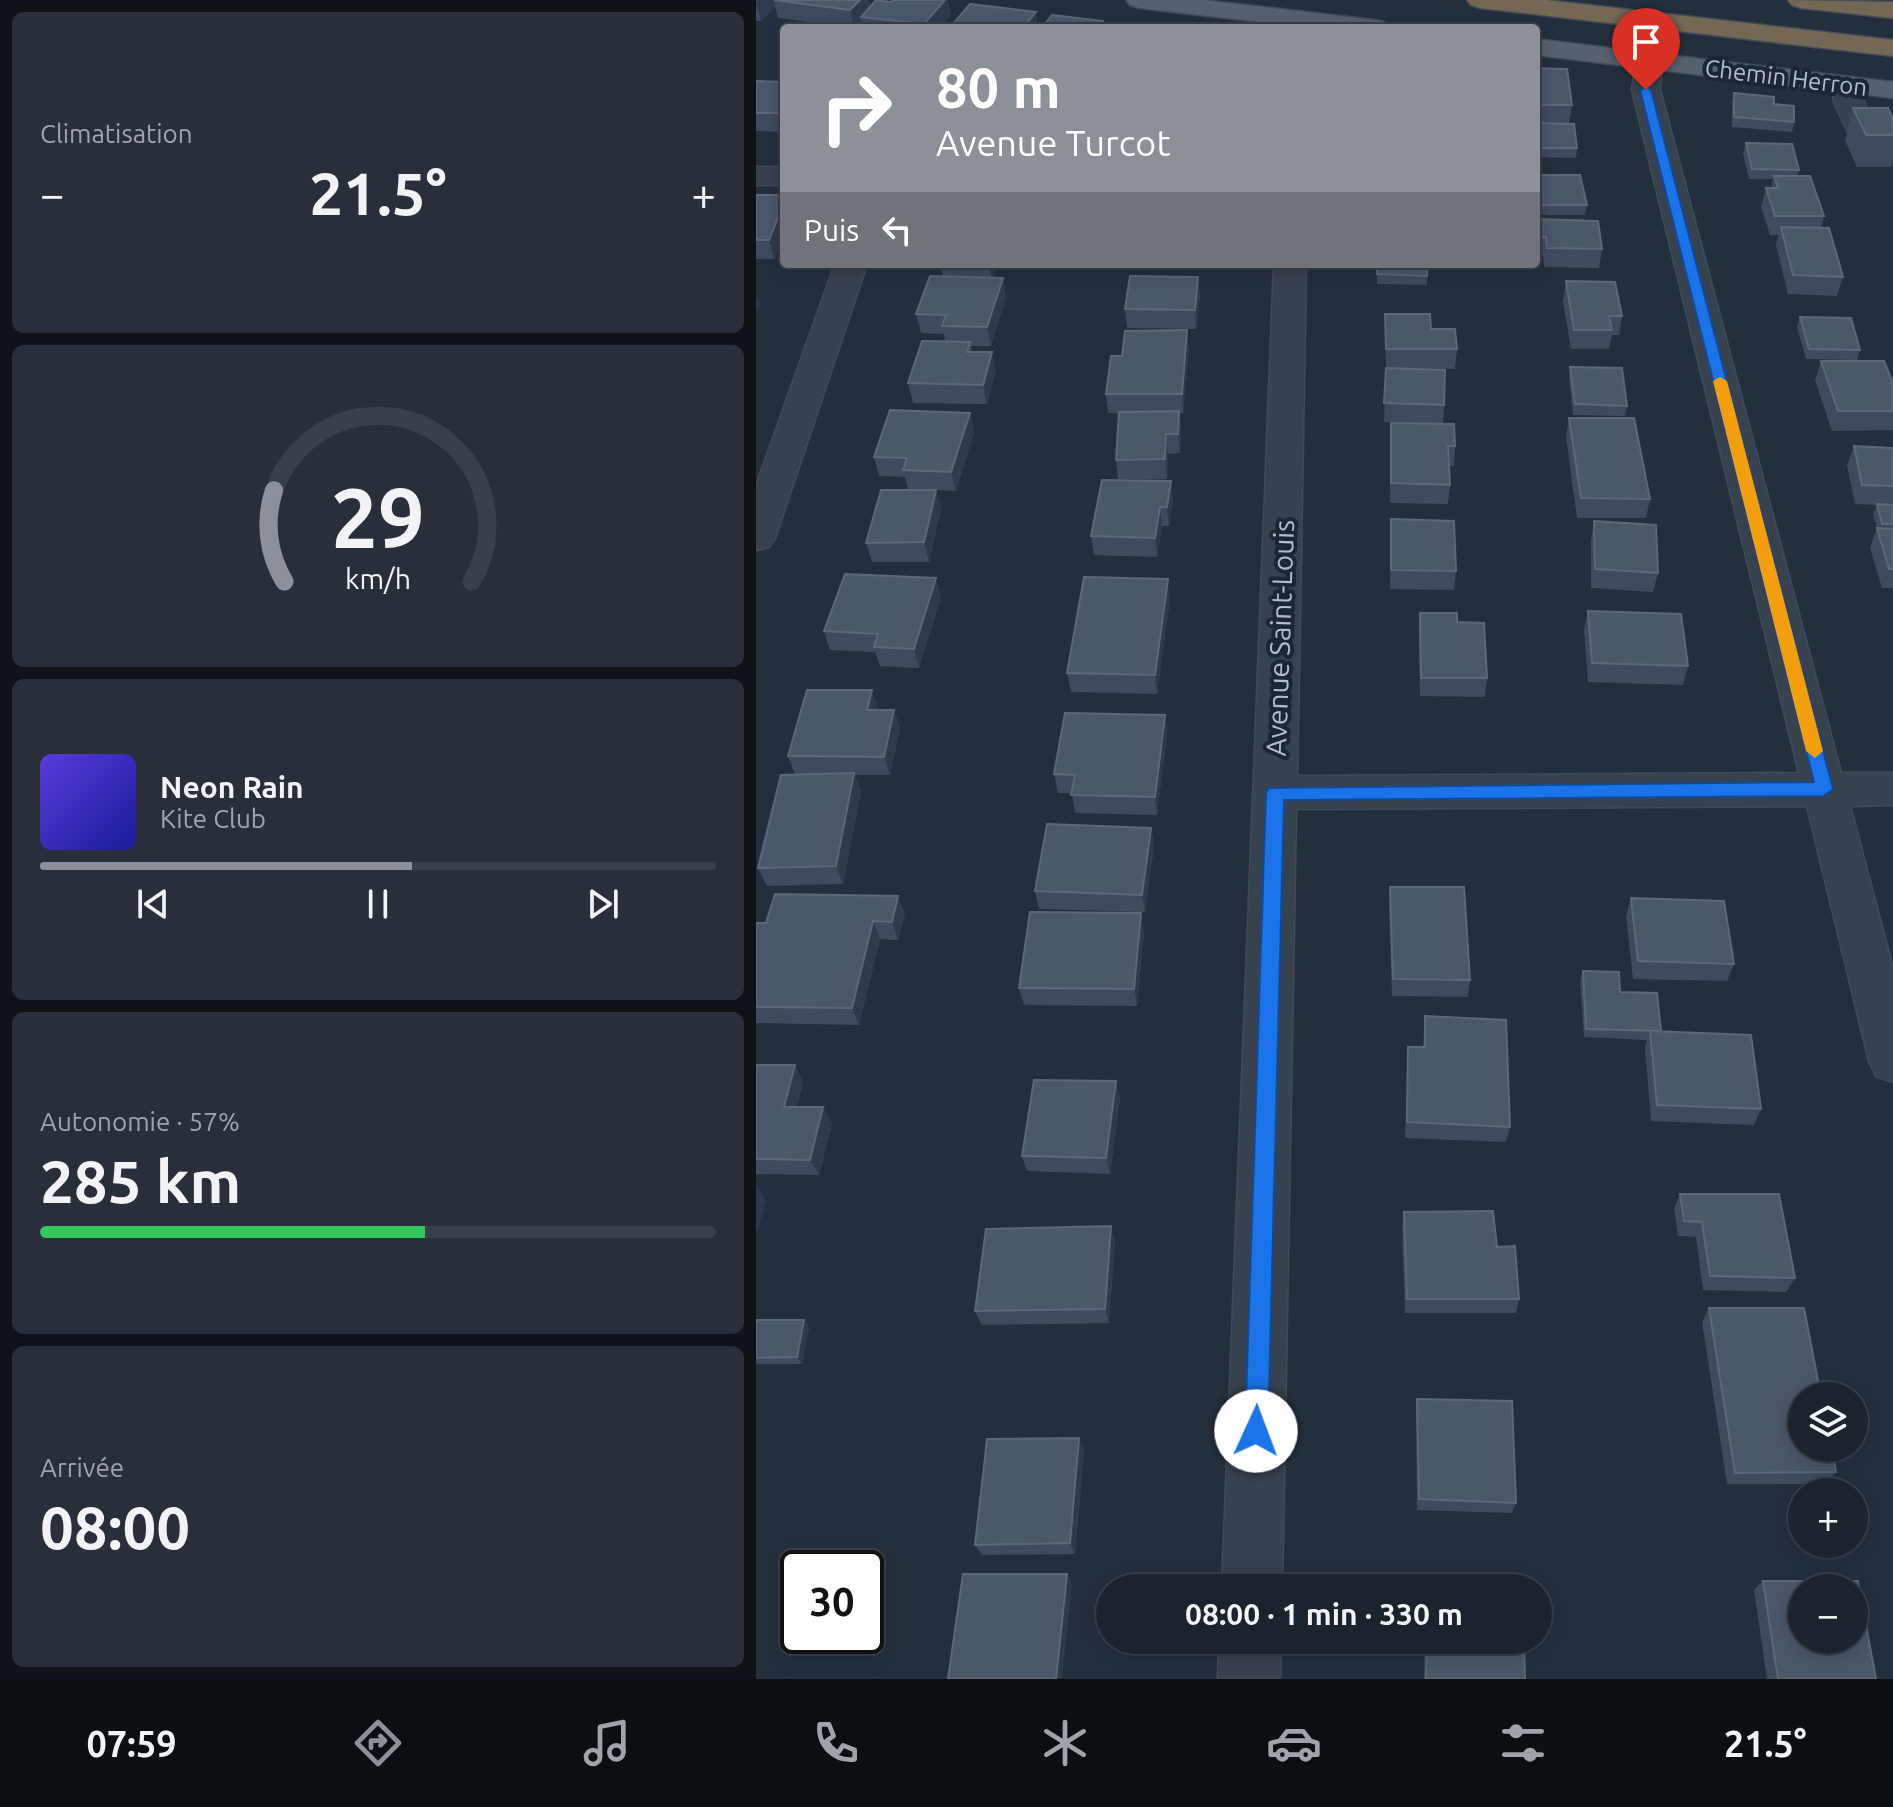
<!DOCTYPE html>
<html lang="fr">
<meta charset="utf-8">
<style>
body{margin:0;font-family:Ubuntu,sans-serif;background:#282f3a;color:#f1f3f6;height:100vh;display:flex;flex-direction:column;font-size:30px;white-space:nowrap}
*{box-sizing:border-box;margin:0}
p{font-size:26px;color:#a0a4aa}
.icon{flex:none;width:44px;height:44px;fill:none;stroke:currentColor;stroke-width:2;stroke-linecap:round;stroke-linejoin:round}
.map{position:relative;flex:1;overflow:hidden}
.details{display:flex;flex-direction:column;gap:12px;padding:12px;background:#0f1319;width:756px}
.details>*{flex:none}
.banner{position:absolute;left:24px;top:24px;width:760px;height:244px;border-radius:8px;box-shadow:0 4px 20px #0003,0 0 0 2px #39404a;background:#8c9099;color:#fff;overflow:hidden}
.tools{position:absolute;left:1032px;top:1382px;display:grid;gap:16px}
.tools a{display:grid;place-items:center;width:80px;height:80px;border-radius:50%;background:#1b232e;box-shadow:0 4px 20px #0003,0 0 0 2px #39404a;font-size:40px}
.speed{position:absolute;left:24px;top:1550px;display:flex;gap:16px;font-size:40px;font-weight:700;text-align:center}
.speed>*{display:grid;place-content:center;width:104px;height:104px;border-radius:50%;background:#1b232e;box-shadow:0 4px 20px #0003,0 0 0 2px #39404a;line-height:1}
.speed .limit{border:4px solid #111;border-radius:12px;background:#fff;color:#111}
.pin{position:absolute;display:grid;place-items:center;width:68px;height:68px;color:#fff;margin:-82px -34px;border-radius:50% 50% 50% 0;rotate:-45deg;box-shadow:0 0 8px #0007}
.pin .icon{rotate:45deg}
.me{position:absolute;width:88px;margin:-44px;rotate:2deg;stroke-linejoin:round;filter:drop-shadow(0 0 6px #0008)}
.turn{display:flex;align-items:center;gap:28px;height:168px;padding:0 24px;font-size:36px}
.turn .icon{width:104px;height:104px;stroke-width:2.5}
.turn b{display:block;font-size:56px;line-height:68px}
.then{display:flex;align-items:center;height:76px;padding:0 24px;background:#0003;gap:16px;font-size:30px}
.big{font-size:60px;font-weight:600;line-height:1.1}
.details .card{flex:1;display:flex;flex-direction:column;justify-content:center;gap:12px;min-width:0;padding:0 28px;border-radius:12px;background:#282f3a}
.details .dial{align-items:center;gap:0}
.dial svg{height:208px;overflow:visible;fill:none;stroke:#39404a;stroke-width:7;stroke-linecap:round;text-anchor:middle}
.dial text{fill:#f1f3f6;stroke:none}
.song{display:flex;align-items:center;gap:24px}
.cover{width:96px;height:96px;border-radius:12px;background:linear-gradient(135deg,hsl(250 70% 55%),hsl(240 70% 35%))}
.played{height:8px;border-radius:4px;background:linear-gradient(90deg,#8c9099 55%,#39404a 55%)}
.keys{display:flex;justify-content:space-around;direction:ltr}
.heat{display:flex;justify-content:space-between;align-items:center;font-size:44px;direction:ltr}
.charge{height:12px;border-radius:6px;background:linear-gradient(90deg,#34c759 57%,#39404a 0)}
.trip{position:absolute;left:340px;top:1574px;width:456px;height:80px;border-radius:40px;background:#1b232e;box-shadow:0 4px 20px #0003,0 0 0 2px #39404a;font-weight:600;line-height:80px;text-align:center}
.tab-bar{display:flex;height:128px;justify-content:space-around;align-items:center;background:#0b0e12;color:#a0a4aa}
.tab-bar .icon{width:56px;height:56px}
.tab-bar .selected{color:#8c9099}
.tab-bar b{font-size:36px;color:#f1f3f6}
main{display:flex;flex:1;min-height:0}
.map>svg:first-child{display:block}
</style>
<main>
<section class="details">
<div class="card"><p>Climatisation</p>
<div class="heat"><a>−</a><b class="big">21.5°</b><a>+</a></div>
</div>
<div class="card dial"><svg viewBox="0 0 100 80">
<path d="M14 69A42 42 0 1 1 86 69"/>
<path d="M14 69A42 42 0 0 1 10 34" stroke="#8c9099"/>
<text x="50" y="56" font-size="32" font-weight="700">29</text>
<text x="50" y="72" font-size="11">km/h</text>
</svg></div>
<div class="card">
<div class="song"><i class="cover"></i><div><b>Neon Rain</b><p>Kite Club</p></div></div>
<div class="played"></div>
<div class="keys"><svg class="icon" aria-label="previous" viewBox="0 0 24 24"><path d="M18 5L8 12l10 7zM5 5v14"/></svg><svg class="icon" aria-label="pause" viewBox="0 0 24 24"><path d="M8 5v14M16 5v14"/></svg><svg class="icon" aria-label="next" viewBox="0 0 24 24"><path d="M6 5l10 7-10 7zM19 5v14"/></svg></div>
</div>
<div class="card"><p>Autonomie · 57%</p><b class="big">285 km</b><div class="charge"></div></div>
<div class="card"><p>Arrivée</p><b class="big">08:00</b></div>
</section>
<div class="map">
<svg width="1137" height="1679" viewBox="0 0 1137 1679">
<rect width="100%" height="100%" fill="#242f3e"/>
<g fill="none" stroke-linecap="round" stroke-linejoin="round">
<g stroke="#414a57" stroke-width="3">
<path id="minor" d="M 893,53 L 902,55 L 906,61 L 904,90 L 1085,773 L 1137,773 L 1137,805 L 1094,806 L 1137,969 L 1137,1082 L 1120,1076 L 1113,1061 L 1051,806 L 540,809 L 526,1588 L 466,1588 L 518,264 L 550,264 L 541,776 L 1043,773 L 876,90 L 880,61 L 884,55 Z
M 1090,77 L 1100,79 C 1105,87 1112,117 1118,130 L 1114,136 L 1104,138 L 1094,136 L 1078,102 L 1076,85 L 1080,79 Z
M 0,167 L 28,167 L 28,185 L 0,185 Z
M 79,264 L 111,264 L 19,538 L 13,547 L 0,550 L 0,486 Z
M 463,1640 L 525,1640 L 524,1679 L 462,1679 Z"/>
</g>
<g stroke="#414a57" stroke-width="3">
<path id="major" d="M 370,0 L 447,0 L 619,20 L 628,22 L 632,28 L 554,28 L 383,8 L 374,5 Z
M 780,39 L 1137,82 L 1137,98 L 780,55 Z"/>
</g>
<g stroke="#434c59" stroke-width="3">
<path id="highway" d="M 711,0 L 790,0 L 1137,40 L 1137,56 L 724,8 L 715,5 Z
M 1032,0 L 1137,2 L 1137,18 L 1045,8 L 1036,5 Z"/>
</g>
<use href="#minor" fill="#38414e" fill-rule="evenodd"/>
<use href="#major" fill="#56606e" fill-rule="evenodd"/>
<use href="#highway" fill="#746855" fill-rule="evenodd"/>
</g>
<path fill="#3f4b5c" d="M 0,0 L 113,0 L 114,6 L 195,15 L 184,28 L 107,28 L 105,20 L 98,28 L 22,18 L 19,7 L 5,21 L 0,21 Z
M 196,25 L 282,28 L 197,28 Z
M 780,68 L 816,105 L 813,124 L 780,123 Z
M 0,81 L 28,82 L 28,132 L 0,131 Z
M 978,93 L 1018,104 L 1038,122 L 1036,132 L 976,127 L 976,103 Z
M 1097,108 L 1137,119 L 1137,162 L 1135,167 L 1101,167 L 1089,140 Z
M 780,123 L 821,148 L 820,158 L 780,157 Z
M 990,143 L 1043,170 L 1041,176 L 1068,216 L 1065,228 L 1087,277 L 1081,296 L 1032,294 L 1020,245 L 1023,235 L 1014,235 L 1005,207 L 1010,188 L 1015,188 L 1017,179 L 993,179 L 987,153 Z
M 780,175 L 831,205 L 829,215 L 784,215 L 780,194 Z
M 0,195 L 19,259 L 0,259 Z
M 780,219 L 846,249 L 843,268 L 788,267 L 787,256 L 780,256 Z
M 184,264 L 241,264 L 237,278 L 250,297 L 235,346 L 215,346 L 216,352 L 240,371 L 231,404 L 157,403 L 152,383 L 189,342 L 188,334 L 165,333 L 160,314 L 187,276 Z
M 402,264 L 461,264 L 460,266 L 402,266 Z
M 621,264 L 671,264 L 671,285 L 621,284 Z
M 442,277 L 444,296 L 440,329 L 371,328 L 369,309 Z
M 810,281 L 866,316 L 863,335 L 856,335 L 853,349 L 815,349 L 807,301 Z
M 629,314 L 675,329 L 701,349 L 699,369 L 630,368 Z
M 1044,317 L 1104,350 L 1101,360 L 1050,359 L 1041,327 Z
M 433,349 L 427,413 L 424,413 L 425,430 L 424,453 L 412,454 L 411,479 L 362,479 L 360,460 L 363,413 L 352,413 L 350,394 L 366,356 Z
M 1065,361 L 1137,383 L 1137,430 L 1076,431 L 1059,380 Z
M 814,367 L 871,406 L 869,416 L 817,415 L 813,377 Z
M 630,368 L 688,405 L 687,424 L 628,422 Z
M 214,413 L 218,432 L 200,491 L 180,490 L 185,509 L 173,562 L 116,562 L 110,543 L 168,490 L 152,489 L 149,477 L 123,476 L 118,457 Z
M 813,418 L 894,499 L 890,518 L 821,518 L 810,437 Z
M 635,423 L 699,446 L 698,466 L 693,466 L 694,485 L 692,504 L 634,503 Z
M 1098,446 L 1137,448 L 1137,588 L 1126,588 L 1114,548 L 1121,528 L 1117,514 L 1121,505 L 1099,504 L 1091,466 Z
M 415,481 L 417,501 L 413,526 L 406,526 L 401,557 L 338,555 L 335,536 Z
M 635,519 L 700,571 L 698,590 L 634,589 Z
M 838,521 L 902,573 L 897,592 L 835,588 L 835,540 Z
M 185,597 L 163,668 L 124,666 L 119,652 L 74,650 L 68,631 Z
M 414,598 L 401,694 L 315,692 L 311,673 Z
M 832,611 L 932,666 L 927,685 L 832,682 L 828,630 Z
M 664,613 L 701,622 L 731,678 L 729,697 L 664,696 L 663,632 Z
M 122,710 L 138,710 L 144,729 L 134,775 L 99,775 L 105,791 L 87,884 L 11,886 L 2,868 L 39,774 L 32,756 Z
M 409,715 L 411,733 L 401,815 L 319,813 L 316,793 L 302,793 L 298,774 Z
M 395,828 L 398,846 L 389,912 L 283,909 L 279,891 Z
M 634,887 L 714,980 L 712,997 L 636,996 L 633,905 Z
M 875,898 L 978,964 L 971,981 L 877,979 L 870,916 Z
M 149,914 L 142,940 L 124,939 L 103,1025 L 0,1023 L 0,923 Z
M 388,931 L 381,1006 L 268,1005 L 263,988 Z
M 827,971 L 864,992 L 905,1031 L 1005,1109 L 998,1125 L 895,1121 L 889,1048 L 891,1040 L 828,1037 L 824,980 Z
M 669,1016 L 754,1127 L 750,1142 L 649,1138 L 652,1047 L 667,1047 Z
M 0,1065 L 39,1065 L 47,1082 L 41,1107 L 76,1123 L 63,1175 L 0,1174 Z
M 364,1098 L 354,1174 L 271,1171 L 266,1156 Z
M 924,1194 L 1039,1278 L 1030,1292 L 947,1290 L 940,1237 L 922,1236 L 918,1209 Z
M 648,1212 L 741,1247 L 763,1299 L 760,1313 L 649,1313 L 646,1227 Z
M 355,1226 L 359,1241 L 353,1323 L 226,1325 L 219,1311 Z
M 953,1308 L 1080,1472 L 1070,1484 L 971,1484 L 946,1322 Z
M 0,1320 L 48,1320 L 53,1327 L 46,1364 L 0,1364 Z
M 661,1399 L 760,1503 L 756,1513 L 661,1510 L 660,1412 Z
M 323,1438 L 328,1450 L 319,1554 L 226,1555 L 219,1545 Z
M 1007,1581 L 1120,1679 L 1011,1679 L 998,1590 Z
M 669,1640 L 768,1640 L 769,1679 L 668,1679 Z"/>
<path fill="#2f3b4b" d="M 3,0 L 27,0 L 18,0 L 19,7 L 5,21 L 0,3 Z
M 104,0 L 113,0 L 115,10 L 105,17 L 105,20 L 98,28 L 94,10 Z
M 189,0 L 192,0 L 195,15 L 184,28 L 168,28 L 168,24 Z
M 280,12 L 282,28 L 267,28 Z
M 28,107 L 28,125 L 25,113 Z
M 28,203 L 28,236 L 19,259 L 13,240 Z
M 233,264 L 241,264 L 236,279 Z
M 442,277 L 444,296 L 440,329 L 439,310 Z
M 247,278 L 250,297 L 235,346 L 231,327 Z
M 0,293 L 4,304 L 0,313 Z
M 431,330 L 433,349 L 427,413 L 426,394 Z
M 236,352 L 240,371 L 231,404 L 227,385 Z
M 423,411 L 425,430 L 424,453 L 422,434 Z
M 214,413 L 218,432 L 200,491 L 195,472 Z
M 410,434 L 412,454 L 411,479 L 409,459 Z
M 415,481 L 417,501 L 413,526 L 411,507 Z
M 180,490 L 185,509 L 173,562 L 168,542 Z
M 404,507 L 406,526 L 401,557 L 399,538 Z
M 180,578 L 185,597 L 163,668 L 158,649 Z
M 412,579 L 414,598 L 401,694 L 399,675 Z
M 116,690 L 122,709 L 118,729 L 111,710 Z
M 138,710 L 144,729 L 134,775 L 128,757 Z
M 409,715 L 411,733 L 401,815 L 399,797 Z
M 98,773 L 105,791 L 87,884 L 80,866 Z
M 395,828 L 398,846 L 389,912 L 386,895 Z
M 142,896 L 149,914 L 142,940 L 136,922 Z
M 385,913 L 388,931 L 381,1006 L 378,989 Z
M 117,921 L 124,939 L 103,1025 L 96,1008 Z
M 39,1065 L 47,1082 L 37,1123 L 28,1107 Z
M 360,1081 L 364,1098 L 354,1174 L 350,1158 Z
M 67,1107 L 76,1123 L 63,1175 L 54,1160 Z
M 0,1185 L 10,1201 L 0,1236 Z
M 355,1226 L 359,1241 L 353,1323 L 349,1309 Z
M 48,1320 L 53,1327 L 46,1364 L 41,1357 Z
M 323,1438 L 328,1450 L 319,1554 L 314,1543 Z
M 311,1574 L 316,1584 L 306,1679 L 300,1679 Z"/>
<path fill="#4b5868" stroke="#5c6777" stroke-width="2" fill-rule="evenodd" d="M 18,0 L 104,0 L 94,10 Z
M 120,0 L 135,2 L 137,0 L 189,0 L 168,24 L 105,17 Z
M 214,4 L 280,12 L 267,28 L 222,28 L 196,25 Z
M 296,15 L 347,21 L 341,28 L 285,28 Z
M 780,68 L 811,69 L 816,105 L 780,105 Z
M 0,81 L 28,82 L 28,107 L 25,113 L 0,113 Z
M 978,93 L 1018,97 L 1018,104 L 1038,106 L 1038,122 L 978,117 Z
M 1097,108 L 1132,108 L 1137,119 L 1137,135 L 1110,135 Z
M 780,123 L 818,124 L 821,148 L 780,148 Z
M 990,143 L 1036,144 L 1043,170 L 996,169 Z
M 780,175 L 824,175 L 831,205 L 785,205 Z
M 1018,176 L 1054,176 L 1068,216 L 1019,216 L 1010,188 L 1022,188 Z
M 0,195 L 28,195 L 28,203 L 13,240 L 0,240 Z
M 780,219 L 842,221 L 846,249 L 791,248 L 790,237 L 780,237 Z
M 1025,227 L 1073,228 L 1087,277 L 1037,275 Z
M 621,264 L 671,264 L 671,276 L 621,274 Z
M 174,276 L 247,278 L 231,327 L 186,326 L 190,315 L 160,314 Z
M 374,276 L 442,277 L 439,310 L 369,309 Z
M 810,281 L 859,282 L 866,316 L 853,316 L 856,330 L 818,330 Z
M 629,314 L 674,314 L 675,329 L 699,329 L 701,349 L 630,349 Z
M 1044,317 L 1095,318 L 1104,350 L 1053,349 Z
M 431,330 L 426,394 L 350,394 L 355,356 L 366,356 L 369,331 Z
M 166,341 L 214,342 L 211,352 L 236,352 L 227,385 L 152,383 Z
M 1065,361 L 1128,361 L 1137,383 L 1137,411 L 1082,411 Z
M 814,367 L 866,368 L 871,406 L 819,404 Z
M 630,368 L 689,370 L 688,405 L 628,403 Z
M 134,410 L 214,413 L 195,472 L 147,470 L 151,458 L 118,457 Z
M 423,411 L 422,434 L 410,434 L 409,459 L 360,460 L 363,412 Z
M 813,418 L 878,418 L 894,499 L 825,498 Z
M 635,423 L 698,424 L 699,446 L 692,446 L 694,485 L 635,483 Z
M 1098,446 L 1137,448 L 1137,486 L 1106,485 Z
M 346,480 L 415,481 L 411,507 L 404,507 L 399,538 L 335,536 Z
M 125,490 L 180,490 L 168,542 L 110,543 Z
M 1121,504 L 1137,505 L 1137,524 L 1126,524 Z
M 635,519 L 698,521 L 700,571 L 635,570 Z
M 838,521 L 900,525 L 902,573 L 839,569 Z
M 1121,528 L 1137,529 L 1137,569 L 1133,569 Z
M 89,574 L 180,578 L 158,649 L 118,647 L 122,634 L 68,631 Z
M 328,577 L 412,579 L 399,675 L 311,673 Z
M 832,611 L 925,614 L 932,666 L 836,663 Z
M 664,613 L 701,613 L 701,622 L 728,623 L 731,678 L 665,678 Z
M 51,690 L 116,690 L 111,710 L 138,710 L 128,757 L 32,756 Z
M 309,713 L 409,715 L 399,797 L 315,795 L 319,775 L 298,774 Z
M 98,773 L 80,866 L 2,868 L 25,775 Z
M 291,824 L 395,828 L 386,895 L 279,891 Z
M 634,887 L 708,887 L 714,980 L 637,979 Z
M 19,894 L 142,896 L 136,922 L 117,921 L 96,1008 L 0,1007 L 0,923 L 10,923 Z
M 875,898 L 968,901 L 978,964 L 882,961 Z
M 274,912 L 385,913 L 378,989 L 263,988 Z
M 827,971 L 863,972 L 864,992 L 901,993 L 905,1031 L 830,1029 Z
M 669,1016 L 750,1020 L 754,1127 L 651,1122 L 652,1047 L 669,1047 Z
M 894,1031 L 995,1035 L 1005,1109 L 901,1105 Z
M 0,1065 L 39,1065 L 28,1107 L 67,1107 L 54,1160 L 0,1159 Z
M 278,1080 L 360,1081 L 350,1158 L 266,1156 Z
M 924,1194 L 1023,1194 L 1039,1278 L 954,1276 L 946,1222 L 928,1221 Z
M 737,1211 L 741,1247 L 759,1246 L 763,1299 L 651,1299 L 648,1212 Z
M 355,1226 L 349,1309 L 219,1311 L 230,1229 Z
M 953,1308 L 1048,1308 L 1065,1396 L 1046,1396 L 1046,1448 L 1076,1448 L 1080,1472 L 979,1473 Z
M 0,1320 L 48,1320 L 41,1357 L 0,1358 Z
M 661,1399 L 756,1401 L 760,1503 L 663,1499 Z
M 323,1438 L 314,1543 L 219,1545 L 231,1439 Z
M 207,1574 L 311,1574 L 300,1679 L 192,1679 Z
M 1007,1581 L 1102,1581 L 1120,1679 L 1022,1679 ZM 1046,1588 L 1098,1588 L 1098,1640 L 1046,1640 Z
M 671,1640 L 768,1640 L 769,1679 L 670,1679 Z"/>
<path fill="#1a73e8" stroke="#114b97" stroke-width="2" d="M 890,87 L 895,90 L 1077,789 L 1068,796 L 528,800 L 512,1431 L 509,1440 L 500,1443 L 492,1440 L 489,1431 L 510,793 L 513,788 L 1058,782 L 884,90 Z"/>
<path fill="#f59e0b" d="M 964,377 L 971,381 L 1067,751 L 1059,758 L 1050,751 L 957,381 Z"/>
<g text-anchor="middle" stroke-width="8" stroke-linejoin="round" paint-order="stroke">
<g font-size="24" fill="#b4bcc9" stroke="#1d2633">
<text transform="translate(1030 78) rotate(7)" y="8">Chemin Herron</text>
</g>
<g font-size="28" fill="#b4bcc9" stroke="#1d2633">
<text transform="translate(524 638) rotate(-88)" y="10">Avenue Saint-Louis</text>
</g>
</g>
</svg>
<div class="tools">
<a><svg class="icon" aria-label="layers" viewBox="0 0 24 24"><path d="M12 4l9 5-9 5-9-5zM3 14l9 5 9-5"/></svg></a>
<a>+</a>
<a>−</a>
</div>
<div class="speed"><div class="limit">30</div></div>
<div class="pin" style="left:890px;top:90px;background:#d93025"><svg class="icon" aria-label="arrive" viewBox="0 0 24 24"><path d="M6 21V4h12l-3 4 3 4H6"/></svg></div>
<svg class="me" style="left:500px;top:1431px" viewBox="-20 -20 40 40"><circle r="19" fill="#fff"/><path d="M0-13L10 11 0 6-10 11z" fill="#1a73e8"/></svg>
<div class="trip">08:00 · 1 min · 330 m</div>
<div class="banner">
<div class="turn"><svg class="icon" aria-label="right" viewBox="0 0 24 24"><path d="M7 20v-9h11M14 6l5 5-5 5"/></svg><div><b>80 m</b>Avenue Turcot</div></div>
<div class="then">Puis<svg class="icon" aria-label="left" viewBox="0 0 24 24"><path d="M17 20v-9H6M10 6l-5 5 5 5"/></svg></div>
</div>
</div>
</main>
<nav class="tab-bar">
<b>07:59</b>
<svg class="icon selected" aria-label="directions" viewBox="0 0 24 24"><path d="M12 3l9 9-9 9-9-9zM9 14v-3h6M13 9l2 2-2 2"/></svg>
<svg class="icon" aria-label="music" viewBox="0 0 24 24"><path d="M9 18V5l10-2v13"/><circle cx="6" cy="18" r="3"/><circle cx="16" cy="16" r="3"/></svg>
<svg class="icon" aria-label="phone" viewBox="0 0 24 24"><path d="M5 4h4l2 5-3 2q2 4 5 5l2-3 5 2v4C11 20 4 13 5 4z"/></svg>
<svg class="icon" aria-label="climate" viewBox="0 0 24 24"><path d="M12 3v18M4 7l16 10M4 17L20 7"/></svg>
<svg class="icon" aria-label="car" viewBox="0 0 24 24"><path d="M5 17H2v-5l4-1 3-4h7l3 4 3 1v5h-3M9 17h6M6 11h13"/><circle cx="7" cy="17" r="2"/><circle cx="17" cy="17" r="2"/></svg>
<svg class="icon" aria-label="filters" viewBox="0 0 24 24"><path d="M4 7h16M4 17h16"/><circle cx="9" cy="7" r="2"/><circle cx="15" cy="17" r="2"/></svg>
<b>21.5°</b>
</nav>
